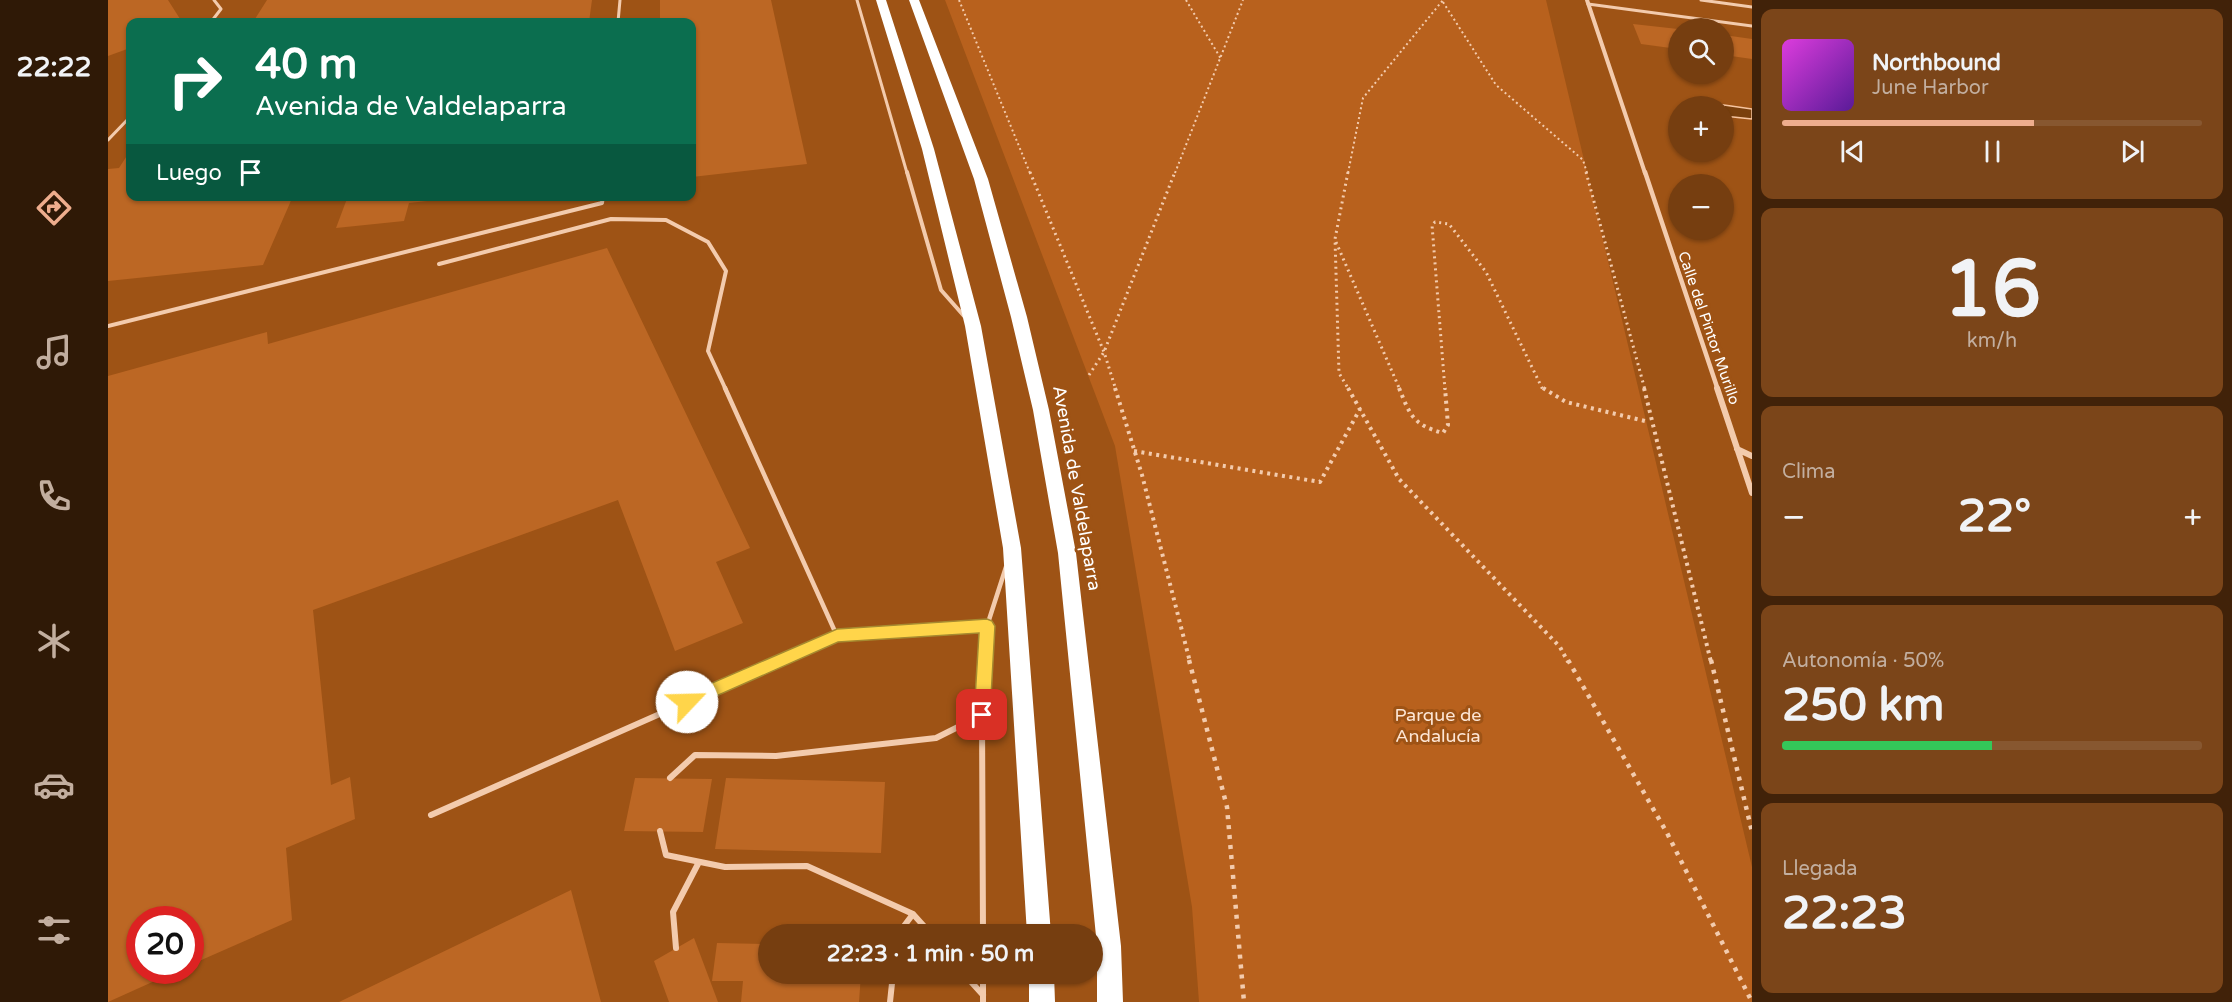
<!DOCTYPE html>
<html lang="es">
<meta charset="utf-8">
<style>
body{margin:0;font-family:"Varela Round",sans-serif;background:#7b4519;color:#f1f3f6;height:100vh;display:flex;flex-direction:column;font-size:22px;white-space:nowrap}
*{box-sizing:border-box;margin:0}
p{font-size:20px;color:#c2ae9f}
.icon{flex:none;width:33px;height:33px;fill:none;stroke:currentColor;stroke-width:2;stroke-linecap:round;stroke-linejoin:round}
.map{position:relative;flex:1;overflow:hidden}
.panel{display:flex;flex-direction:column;gap:9px;padding:9px;background:#412209;width:480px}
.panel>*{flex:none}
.guide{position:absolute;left:18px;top:18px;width:570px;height:183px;border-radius:12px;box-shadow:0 2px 4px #0004;background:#0b6e4f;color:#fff;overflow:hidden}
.tools{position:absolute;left:1560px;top:18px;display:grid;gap:12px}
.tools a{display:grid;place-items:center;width:66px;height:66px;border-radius:50%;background:#763e10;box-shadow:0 2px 4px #0004;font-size:30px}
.speed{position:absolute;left:18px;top:906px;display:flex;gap:12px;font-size:30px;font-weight:700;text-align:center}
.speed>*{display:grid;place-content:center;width:78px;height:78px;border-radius:50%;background:#763e10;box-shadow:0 2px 4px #0004;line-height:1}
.speed .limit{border:9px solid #d22;background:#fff;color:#111}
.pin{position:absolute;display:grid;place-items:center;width:51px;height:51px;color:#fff;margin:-26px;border-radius:12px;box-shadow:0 3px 9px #0006}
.me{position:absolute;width:66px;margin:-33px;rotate:66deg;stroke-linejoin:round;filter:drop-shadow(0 0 4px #0008)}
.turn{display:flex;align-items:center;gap:21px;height:126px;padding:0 30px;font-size:27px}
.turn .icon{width:78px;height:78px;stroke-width:2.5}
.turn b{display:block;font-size:42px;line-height:51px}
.then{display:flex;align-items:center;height:57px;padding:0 30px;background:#0003;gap:12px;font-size:22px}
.big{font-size:45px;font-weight:700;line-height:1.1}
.panel .tile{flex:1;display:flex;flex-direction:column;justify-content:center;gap:9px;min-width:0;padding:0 21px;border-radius:12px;background:#7b4519}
.panel .dial{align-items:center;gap:0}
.dial b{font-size:78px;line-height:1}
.song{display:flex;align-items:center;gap:18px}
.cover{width:72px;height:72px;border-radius:9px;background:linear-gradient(135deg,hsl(300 70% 55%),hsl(270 70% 35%))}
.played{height:6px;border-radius:3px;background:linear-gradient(90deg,#eead8d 60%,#875730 60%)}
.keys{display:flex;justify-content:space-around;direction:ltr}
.heat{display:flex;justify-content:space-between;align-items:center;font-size:33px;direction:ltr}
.charge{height:9px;border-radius:4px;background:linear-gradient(90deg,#34c759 50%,#875730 0)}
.trip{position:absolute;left:650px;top:924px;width:345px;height:60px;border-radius:30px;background:#763e10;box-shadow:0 2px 4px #0004;font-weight:700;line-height:60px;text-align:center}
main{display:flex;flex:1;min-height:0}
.tab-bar{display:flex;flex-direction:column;width:108px;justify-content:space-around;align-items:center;background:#2f1906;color:#c2ae9f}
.tab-bar .icon{width:42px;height:42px}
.tab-bar .on{color:#eead8d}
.tab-bar b{font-size:27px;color:#f1f3f6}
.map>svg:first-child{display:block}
</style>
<main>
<nav class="tab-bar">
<b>22:22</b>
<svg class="icon on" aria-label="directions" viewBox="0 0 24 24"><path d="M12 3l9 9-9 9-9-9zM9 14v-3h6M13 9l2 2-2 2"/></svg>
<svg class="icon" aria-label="music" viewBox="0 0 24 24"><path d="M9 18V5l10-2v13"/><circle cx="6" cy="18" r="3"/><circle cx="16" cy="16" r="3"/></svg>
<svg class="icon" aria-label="phone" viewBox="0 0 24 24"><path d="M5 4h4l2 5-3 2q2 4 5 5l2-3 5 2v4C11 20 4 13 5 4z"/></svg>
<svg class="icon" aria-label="climate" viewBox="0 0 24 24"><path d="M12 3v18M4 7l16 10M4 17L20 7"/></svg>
<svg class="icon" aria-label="car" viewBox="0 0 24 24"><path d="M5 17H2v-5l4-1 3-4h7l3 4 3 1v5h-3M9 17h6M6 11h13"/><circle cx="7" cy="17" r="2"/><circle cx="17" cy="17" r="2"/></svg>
<svg class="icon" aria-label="filters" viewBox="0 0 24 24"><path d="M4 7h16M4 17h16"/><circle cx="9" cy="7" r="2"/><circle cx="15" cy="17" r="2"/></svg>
</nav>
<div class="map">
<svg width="1644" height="1002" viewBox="0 0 1644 1002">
<rect width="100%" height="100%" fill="#9e5315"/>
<path fill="#b8611d" d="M 837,0 L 1438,0 L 1644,867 L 1644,1002 L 1091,1002 L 1084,907 L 1007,446 Z"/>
<path fill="#7a400d" stroke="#f6c49f" stroke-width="1.5" d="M 1602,103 L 1644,109 L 1644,119 L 1616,116 L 1616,106 L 1604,106 Z"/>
<path fill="#bc6724" d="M 0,0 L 60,0 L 74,22 L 22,22 L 22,48 L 0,56 Z
M 159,0 L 484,0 L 481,22 L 145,22 Z
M 552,0 L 663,0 L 699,164 L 584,177 L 584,22 L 552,22 Z
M 1525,24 L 1570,29 L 1570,49 L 1533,44 Z
M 1616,35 L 1644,39 L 1644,59 L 1616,55 Z
M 22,151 L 22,196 L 185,196 L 155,265 L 0,281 L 0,169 L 11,168 Z
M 240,196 L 346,196 L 346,198 L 301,203 L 296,221 L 228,228 Z
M 499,248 L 642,548 L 608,562 L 635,623 L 567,651 L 510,500 L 205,610 L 223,785 L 242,777 L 247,819 L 178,848 L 184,920 L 82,965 L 82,920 L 32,920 L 32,970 L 71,970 L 0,1002 L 0,376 L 159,332 L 160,344 Z
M 527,778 L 604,779 L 595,832 L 516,831 Z
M 618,778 L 777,782 L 773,853 L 607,849 Z
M 463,890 L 493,1002 L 231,1002 Z
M 586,938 L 610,1002 L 561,1002 L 546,961 Z
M 609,943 L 660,944 L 660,974 L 753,974 L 751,1002 L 633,1002 L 635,981 L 604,981 Z"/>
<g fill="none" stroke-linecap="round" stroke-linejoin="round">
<path stroke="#f3cbad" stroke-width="2" stroke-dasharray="2 3" stroke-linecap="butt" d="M 851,0 L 922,173
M 1078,0 L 1113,59
M 1335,2 L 1388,85 L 1475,160 L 1479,173
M 1067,173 L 1135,0
M 1240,173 L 1255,98 L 1335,0"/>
<path stroke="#f3cbad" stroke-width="3" stroke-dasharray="2 4" stroke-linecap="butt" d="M 922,172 L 996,352 L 1008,390
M 1240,172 L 1227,239 L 1231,373 L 1241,390
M 1478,172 L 1537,390
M 1228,242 L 1292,390
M 981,375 L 996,352 L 1067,172
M 1337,390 L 1324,225 L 1327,222 L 1341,224 L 1378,272 L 1435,390"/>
<path stroke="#f3cbad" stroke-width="4" stroke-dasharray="3 4.5" stroke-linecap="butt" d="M 1007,388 L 1034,475 L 1082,662
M 1240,388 L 1291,479 L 1452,647 L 1460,662
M 1291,388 C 1302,415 1305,425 1335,433 L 1340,425 L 1337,388
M 1435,388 L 1458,402 L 1537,421
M 1536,388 L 1603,662
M 1026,451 L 1212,482 L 1252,409"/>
<path stroke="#f3cbad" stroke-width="4.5" stroke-dasharray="4 6" stroke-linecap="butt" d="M 1081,660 L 1119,807 L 1136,1002
M 1460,660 L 1559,833 L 1644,1002
M 1603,660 L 1644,832"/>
<path stroke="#f3cbad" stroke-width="3" d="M 749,0 L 799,173
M 1593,0 L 1644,7
M 1480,4 L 1644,26
M 103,22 L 113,9 L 106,0
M 510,22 L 512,0
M 0,140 L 22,117"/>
<path stroke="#f3cbad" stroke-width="4" d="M 799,172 L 833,290 L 856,316
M 331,264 L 503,219 L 558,220 L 600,242 L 618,271 L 600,351 L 618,390
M 0,326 L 494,203 L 495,196"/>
<path stroke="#f3cbad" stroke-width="4.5" d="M 617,388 L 729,636
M 671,662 L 729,636 L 879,626
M 877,662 L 879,626 L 898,567"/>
<path stroke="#f3cbad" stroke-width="6" d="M 562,778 L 587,755 L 668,756 L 828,738 L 874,715
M 323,815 L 674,660
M 552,831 L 558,855 L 617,867 L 699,866 L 805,914 L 823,934
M 790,934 L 805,914
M 875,934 L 874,715 L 877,660
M 568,948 L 565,912 L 591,862
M 856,974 L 875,995
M 875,974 L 875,1002
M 782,1002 L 785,974"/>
<path stroke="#f3cbad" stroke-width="4" d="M 1479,0 L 1537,173"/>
<path stroke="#f3cbad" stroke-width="4.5" d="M 1537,172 L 1610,390"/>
<path stroke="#f3cbad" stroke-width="6" d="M 1609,388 L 1644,493
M 1629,449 L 1644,456"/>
<path fill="#fff" fill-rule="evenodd" d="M 768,0 L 778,0 L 826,149 L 873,326 L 913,548 L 943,934 L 919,934 L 895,548 L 857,326 L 814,149 Z
M 801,0 L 811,0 L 880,179 L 919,317 L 941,410 L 968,553 L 1013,946 L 1015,1002 L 989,1002 L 989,946 L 950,553 L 925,410 L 903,317 L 866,179 Z
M 921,974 L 946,974 L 947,1002 L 921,1002 Z"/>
</g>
<path fill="#ffd54a" stroke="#a68a30" stroke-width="1.5" d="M 879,619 L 884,621 L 887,626 L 882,715 L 880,720 L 874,723 L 868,720 L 866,715 L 871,633 L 730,642 L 579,709 L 574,707 L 571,702 L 574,696 L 729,629 Z"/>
<g text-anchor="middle" stroke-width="6" stroke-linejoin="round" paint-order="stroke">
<g font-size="15" fill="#fff" stroke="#9e5315">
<text transform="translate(1601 328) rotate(71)" y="5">Calle del Pintor Murillo</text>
</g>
<g font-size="18" fill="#fff" stroke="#9e5315">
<text transform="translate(969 488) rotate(80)" y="6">Avenida de Valdelaparra</text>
</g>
<g font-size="18" fill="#fde6d5" stroke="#9e5315">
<text x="1330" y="721">Parque de<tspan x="1330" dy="21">Andalucía</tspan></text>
</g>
</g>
</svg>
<div class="tools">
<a><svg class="icon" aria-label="search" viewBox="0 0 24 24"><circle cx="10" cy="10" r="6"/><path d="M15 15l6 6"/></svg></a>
<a>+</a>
<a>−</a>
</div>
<div class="speed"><div class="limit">20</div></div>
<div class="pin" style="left:874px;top:715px;background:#d93025"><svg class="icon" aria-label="arrive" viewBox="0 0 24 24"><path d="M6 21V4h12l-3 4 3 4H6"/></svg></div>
<svg class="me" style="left:579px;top:702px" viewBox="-20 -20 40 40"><circle r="19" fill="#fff"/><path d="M0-13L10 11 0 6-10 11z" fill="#ffd54a"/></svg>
<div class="trip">22:23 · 1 min · 50 m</div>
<div class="guide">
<div class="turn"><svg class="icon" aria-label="right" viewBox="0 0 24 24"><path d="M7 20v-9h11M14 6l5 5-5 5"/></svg><div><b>40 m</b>Avenida de Valdelaparra</div></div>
<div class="then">Luego<svg class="icon" aria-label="arrive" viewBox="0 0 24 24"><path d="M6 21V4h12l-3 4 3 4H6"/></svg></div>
</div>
</div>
<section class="panel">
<div class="tile">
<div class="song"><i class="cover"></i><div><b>Northbound</b><p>June Harbor</p></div></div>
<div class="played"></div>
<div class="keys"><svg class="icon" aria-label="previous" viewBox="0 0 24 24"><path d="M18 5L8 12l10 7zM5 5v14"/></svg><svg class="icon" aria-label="pause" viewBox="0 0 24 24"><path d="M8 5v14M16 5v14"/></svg><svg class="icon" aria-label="next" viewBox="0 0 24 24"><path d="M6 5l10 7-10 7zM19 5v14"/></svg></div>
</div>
<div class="tile dial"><b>16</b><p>km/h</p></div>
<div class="tile"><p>Clima</p>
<div class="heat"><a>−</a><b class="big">22°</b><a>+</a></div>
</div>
<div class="tile"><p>Autonomía · 50%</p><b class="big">250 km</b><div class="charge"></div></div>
<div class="tile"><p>Llegada</p><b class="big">22:23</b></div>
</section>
</main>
